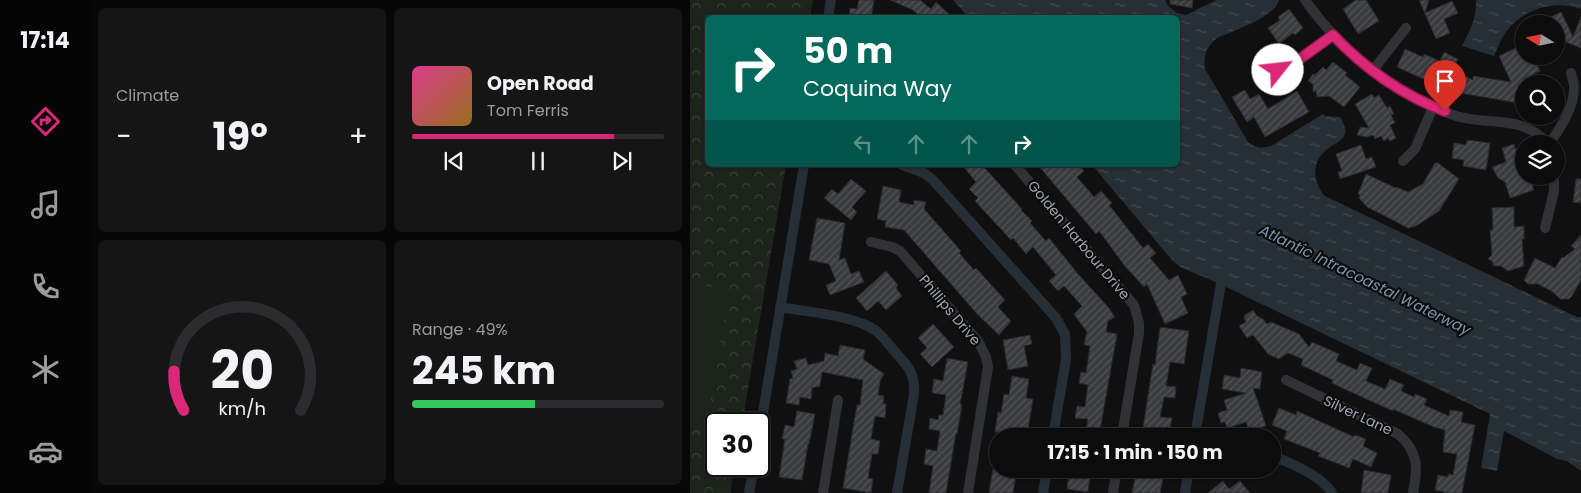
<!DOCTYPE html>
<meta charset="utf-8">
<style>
body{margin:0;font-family:Poppins,sans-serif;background:#151516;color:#f1f3f6;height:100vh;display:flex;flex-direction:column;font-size:19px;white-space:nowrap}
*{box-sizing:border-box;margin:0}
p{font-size:16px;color:#9a9b9d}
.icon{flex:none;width:28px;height:28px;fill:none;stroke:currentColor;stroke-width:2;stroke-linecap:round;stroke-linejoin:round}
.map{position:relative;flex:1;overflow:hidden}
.sheet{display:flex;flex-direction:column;gap:8px;padding:8px;background:#070707;width:600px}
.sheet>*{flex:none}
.banner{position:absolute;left:15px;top:15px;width:475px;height:152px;border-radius:8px;box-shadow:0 1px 4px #0004,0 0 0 1px #2c2c2e;background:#00695c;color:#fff;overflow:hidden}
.needle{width:32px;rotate:280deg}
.controls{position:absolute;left:825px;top:15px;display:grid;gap:10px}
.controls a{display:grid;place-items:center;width:50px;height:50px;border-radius:50%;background:#0c0c0d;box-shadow:0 1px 4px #0004,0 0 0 1px #2c2c2e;font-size:25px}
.speed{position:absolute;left:15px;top:412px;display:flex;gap:10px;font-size:25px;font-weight:700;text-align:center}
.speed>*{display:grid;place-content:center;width:65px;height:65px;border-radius:50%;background:#0c0c0d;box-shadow:0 1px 4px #0004,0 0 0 1px #2c2c2e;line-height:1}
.speed .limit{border:2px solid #111;border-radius:8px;background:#fff;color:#111}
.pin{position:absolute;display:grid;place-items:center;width:42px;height:42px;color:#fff;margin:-51px -21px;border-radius:50% 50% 50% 0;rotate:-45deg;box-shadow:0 0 5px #0007}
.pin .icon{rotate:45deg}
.me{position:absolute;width:55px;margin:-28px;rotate:61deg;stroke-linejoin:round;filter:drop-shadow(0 0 4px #0008)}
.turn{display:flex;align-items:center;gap:18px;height:105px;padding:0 15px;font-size:22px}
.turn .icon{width:65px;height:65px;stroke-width:2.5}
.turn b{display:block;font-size:35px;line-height:42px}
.lanes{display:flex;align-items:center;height:48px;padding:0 15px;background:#0003;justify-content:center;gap:25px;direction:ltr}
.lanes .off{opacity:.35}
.big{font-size:38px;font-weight:700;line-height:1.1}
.sheet .card{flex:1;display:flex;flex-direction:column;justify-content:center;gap:8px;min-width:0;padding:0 18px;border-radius:8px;background:#151516}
.sheet .dial{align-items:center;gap:0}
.dial svg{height:130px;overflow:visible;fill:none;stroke:#2c2c2e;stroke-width:7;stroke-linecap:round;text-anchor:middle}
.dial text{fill:#f1f3f6;stroke:none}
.song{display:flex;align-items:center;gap:15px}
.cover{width:60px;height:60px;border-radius:8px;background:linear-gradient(135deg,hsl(330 70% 55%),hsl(40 70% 35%))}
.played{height:5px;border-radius:2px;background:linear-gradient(90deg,#db2777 80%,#2c2c2e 80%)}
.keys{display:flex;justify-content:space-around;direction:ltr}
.heat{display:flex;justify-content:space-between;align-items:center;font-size:28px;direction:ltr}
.charge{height:8px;border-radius:4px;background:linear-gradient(90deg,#34c759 49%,#2c2c2e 0)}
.sheet .tiles{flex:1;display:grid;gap:8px;grid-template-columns:repeat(2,1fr)}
.trip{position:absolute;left:299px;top:428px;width:292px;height:50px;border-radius:25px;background:#0c0c0d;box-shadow:0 1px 4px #0004,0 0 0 1px #2c2c2e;font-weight:700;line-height:50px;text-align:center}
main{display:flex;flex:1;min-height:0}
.menu{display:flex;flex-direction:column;width:90px;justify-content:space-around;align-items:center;background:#050505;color:#9a9b9d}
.menu .icon{width:35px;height:35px}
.menu .current{color:#db2777}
.menu b{font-size:22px;color:#f1f3f6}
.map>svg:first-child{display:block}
</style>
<main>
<nav class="menu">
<b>17:14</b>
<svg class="icon current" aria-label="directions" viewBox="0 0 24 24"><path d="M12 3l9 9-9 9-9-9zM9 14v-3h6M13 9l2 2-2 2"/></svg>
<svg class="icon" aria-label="music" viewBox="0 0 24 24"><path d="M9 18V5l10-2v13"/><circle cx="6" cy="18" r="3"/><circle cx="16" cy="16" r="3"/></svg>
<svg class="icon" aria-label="phone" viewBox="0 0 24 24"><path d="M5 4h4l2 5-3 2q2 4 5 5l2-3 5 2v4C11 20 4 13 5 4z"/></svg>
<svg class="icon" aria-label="climate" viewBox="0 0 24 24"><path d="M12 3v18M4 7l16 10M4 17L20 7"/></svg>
<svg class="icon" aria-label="car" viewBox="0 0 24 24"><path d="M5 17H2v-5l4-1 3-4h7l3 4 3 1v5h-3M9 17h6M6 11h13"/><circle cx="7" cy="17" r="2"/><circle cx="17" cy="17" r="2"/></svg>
</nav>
<section class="sheet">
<div class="tiles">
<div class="card"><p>Climate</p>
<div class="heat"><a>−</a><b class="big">19°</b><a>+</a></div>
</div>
<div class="card">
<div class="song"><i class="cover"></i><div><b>Open Road</b><p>Tom Ferris</p></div></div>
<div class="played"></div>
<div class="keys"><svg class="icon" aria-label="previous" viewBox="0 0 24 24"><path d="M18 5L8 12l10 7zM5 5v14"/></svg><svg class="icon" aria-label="pause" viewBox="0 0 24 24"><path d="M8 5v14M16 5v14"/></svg><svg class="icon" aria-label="next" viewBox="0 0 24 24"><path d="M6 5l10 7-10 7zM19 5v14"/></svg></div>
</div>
<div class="card dial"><svg viewBox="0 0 100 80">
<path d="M14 69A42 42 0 1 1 86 69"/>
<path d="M14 69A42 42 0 0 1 8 45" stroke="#db2777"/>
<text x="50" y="56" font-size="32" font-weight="700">20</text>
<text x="50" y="72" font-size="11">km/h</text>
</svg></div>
<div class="card"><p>Range · 49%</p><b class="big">245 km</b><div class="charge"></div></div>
</div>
</section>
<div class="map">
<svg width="891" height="493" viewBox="0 0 891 493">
<defs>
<pattern id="park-crowns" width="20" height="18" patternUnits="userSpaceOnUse" patternTransform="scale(1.25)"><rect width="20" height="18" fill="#1c241c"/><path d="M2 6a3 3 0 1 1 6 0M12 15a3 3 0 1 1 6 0" fill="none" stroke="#3a413b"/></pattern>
<pattern id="water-ripples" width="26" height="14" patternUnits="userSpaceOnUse" patternTransform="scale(1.25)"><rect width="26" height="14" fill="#262f35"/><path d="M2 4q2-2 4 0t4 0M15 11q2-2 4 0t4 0" fill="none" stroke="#424a50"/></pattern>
<pattern id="building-hatch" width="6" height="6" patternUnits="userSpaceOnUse" patternTransform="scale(1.25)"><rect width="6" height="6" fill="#3a3b3e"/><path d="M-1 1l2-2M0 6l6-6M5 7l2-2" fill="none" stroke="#535458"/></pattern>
</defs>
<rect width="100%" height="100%" fill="#101011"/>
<path fill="url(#park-crowns)" d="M 0,0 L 123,0 L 120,17 L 18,18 L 18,165 L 96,165 L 52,424 L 26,424 L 26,466 L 45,466 L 40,493 L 0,493 Z"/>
<path fill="#1c241c" d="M 0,283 L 39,290 L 18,416 L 0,413 Z"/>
<path fill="url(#water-ripples)" d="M 263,0 L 475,0 L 478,6 L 487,13 L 496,15 L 526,0 L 589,0 C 585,17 543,31 527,38 C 517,47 513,55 515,69 L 558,142 L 564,146 L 571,148 L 581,146 L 633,114 L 635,116 L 650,117 C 665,141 645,140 633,153 C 621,166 624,184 635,196 L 887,317 L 891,317 L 891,471 L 877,461 L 867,459 L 814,431 L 807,471 L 791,468 L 800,414 L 530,284 L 490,267 L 482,260 L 402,165 L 488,165 L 488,18 L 278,17 Z
M 786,0 L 891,0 L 891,9 C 865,0 837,8 819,28 C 812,36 808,47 804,56 L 772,46 C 780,30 787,18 786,0 Z"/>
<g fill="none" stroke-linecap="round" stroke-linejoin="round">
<path stroke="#262f35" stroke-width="10" d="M 138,18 L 141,0
M 212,165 L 234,173 L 243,180 L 366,318 L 375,334 L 376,359 L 363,436
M 90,307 C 117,312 163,315 185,330 C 193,336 199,345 206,353 C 219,367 225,374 224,394 L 207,493
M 505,436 L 533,272
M 69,437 L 114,165
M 582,456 C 601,463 632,476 642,493
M 59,493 L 64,466
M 353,493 L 357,469
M 495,493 L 499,469"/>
</g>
<path fill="url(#building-hatch)" stroke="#2a2a2d" d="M 169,0 L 184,0 L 181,18 L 159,18 L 160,8 L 167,9 Z
M 200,0 L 230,0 L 241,9 L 246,2 L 263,18 L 232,18 L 223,10 Z
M 480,0 L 503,0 L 502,8 L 480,4 Z
M 666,0 L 676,0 L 689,21 L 668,34 L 653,9 Z
M 729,0 L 739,0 L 735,13 L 762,1 L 768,13 L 754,19 L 760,33 L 746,39 Z
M 599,9 L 613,28 L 605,35 L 603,33 L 589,44 L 578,28 L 590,20 L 588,17 Z
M 871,12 L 883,37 L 891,17 L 891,48 L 873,41 L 866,44 L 866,24 L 847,24 Z
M 834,44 L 834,56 L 843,56 L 850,71 L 834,79 L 834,104 L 770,93 L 768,98 L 739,84 L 740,82 L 707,67 L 715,49 L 733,57 L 734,54 L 750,61 L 754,52 L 768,59 L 763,70 L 783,80 L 783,76 L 821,82 L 809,56 Z
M 643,62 L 657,73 L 655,75 L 670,87 L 654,107 L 639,96 L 627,97 L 626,91 L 623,92 L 623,84 L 618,81 L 623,74 L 625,75 L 633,67 L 636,70 Z
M 555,90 L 560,99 L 569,94 L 578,109 L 607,91 L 619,112 L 575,137 L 564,117 L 557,122 L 542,97 Z
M 682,94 L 684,98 L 689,95 L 697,108 L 700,106 L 704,114 L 701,115 L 705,123 L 700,125 L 706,138 L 700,141 L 698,138 L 694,141 L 691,136 L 685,139 L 683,135 L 677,137 L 667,135 L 670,127 L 679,128 L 665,104 Z
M 777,140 L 800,143 L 796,170 L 773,166 L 774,160 L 762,158 L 764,143 L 776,145 Z
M 824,144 L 825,149 L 827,148 L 832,162 L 834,161 L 834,180 L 840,177 L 844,190 L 820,198 L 815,182 L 808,178 L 802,167 L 816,162 L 812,148 Z
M 671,145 L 676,159 L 682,157 L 686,167 L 650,179 L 648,172 L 652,171 L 646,154 Z
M 745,163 L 748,163 L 769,179 L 749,211 L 726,226 L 718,228 L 695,216 L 677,207 L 669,198 L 670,195 L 668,194 L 676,174 L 706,188 L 706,187 L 718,192 L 733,184 Z
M 272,165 L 292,165 L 332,209 L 331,210 L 342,221 L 340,223 L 356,241 L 359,238 L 388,274 L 419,308 L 425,317 L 418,321 L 416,332 L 427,334 L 409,436 L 395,436 L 398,419 L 385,418 L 387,406 L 395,407 L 398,385 L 389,383 L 391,372 L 396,373 L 400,346 L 394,345 L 397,332 L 384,314 L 392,306 L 374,286 L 368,291 L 359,281 L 366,275 L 343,247 L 336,254 L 323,238 L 321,240 L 285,201 L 288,198 L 279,189 L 286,182 Z
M 348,165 L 389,165 L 394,171 L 387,177 L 404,197 L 411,191 L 422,203 L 419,205 L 453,248 L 458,244 L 466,253 L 460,258 L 479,280 L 488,275 L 497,294 L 491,297 L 498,313 L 475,324 L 457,284 L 454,287 L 434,265 L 409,231 L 406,234 Z
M 161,179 L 176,191 L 162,207 L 167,212 L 161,220 L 134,198 L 142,189 L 148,194 Z
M 886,179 L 891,179 L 891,203 L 883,202 Z
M 193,186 L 211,190 L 209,202 L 224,205 L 224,200 L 236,202 L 234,209 L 271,251 L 269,253 L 284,270 L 286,268 L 315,300 L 308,307 L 321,321 L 309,335 L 288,315 L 214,230 L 195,227 L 196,221 L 187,219 Z
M 824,207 L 824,227 L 834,226 L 834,239 L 832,239 L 834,266 L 818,271 L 811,266 L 803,266 L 803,262 L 798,259 L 802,255 L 800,230 L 803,230 L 802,208 Z
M 127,218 L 155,223 L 149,260 L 155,258 L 161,274 L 169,271 L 174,282 L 140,295 L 136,285 L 146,281 L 139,264 L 119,260 Z
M 891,235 L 891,280 L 882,296 L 879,299 L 870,299 L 863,292 L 848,284 L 838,284 L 834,280 L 845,258 L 865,268 L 872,257 L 873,258 L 885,249 L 881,246 Z
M 196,271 L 208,285 L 206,288 L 212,296 L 196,310 L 188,301 L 177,311 L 166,298 Z
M 563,310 L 567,316 L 573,319 L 577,324 L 581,322 L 609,334 L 619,347 L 622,342 L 649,354 L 646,361 L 667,370 L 670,363 L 682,368 L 676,381 L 695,389 L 700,379 L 714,385 L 711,391 L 724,397 L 725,394 L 737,399 L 734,405 L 759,416 L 760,410 L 773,412 L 771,422 L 785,425 L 772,493 L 755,493 L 755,492 L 745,490 L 748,475 L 758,477 L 758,474 L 763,475 L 767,454 L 753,452 L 755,430 L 744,427 L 703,409 L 703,411 L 661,392 L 642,383 L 643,380 L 611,365 L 613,359 L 598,353 L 589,359 L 578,354 L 563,335 L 557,338 L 549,326 L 556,322 L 554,318 L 555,315 Z
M 243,324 L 264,347 L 242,367 L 230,354 L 237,348 L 228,338 Z
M 470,327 L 499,331 L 494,364 L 480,362 L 476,386 L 486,387 L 485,398 L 474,397 L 470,417 L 482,418 L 479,436 L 453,436 L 454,428 L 453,428 L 463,364 L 465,365 Z
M 340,335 L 342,344 L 334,346 L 338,366 L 318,370 L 313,340 Z
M 150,345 L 175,350 L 173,359 L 194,374 L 190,381 L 188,395 L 194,396 L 193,404 L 196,404 L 195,418 L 185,416 L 181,439 L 190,441 L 188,454 L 182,454 L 178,478 L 183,479 L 181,493 L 153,488 L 167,405 L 170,405 L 173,380 L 132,372 L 130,386 L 122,388 L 121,399 L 110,397 L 109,405 L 96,403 L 100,379 L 103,378 L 101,371 L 107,369 L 104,361 L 116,358 L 118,365 L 134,361 L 135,353 L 148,356 Z
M 257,358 L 278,362 L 270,404 L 272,405 L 267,434 L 266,433 L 256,493 L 239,493 L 243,466 L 234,464 L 236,449 L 247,451 L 250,431 L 239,429 L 240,418 L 248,420 L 249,415 L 253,415 L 256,395 L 242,393 L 244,379 L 253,381 Z
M 551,368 L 572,372 L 570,389 L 563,388 L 576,426 L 559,431 L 556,422 L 537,428 L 535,422 L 531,423 L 528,413 L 537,410 L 534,400 L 556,393 L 532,389 L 534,375 L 550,378 Z
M 322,376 L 339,379 L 336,398 L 343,399 L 337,436 L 308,436 L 309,432 L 305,432 L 308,412 L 311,413 L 314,394 L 319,395 Z
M 589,408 L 606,415 L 607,411 L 664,437 L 665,435 L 676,439 L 673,446 L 687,453 L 681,467 L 663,459 L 659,468 L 628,456 L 630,453 L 594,439 L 597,431 L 582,425 Z
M 107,411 L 125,414 L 119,444 L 118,444 L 112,480 L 89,477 L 95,439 L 92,439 L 95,425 L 104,427 Z
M 303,469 L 327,470 L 323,493 L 299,493 Z
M 380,469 L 401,469 L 398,492 L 377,489 Z
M 447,469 L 475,469 L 470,493 L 442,493 Z
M 674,470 L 701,475 L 698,493 L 671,493 Z
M 533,481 L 539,489 L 550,481 L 560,493 L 518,493 Z"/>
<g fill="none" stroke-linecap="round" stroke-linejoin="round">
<path stroke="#313236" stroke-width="10" d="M 615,0 C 650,50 708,97 766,116 C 799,126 833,114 858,144
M 588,70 L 600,66 L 643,35
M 683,70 L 716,28
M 859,144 C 870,129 884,108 884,89 C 885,84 882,78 881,73
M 713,161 L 725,149 L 743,107
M 325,165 L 444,305 L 449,323 L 449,333 L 432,436
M 855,228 L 864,191 L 864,176
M 181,242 L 202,247 L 210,251 L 288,341 L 296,357 L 298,367 L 278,493
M 596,380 L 708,434 C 729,452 728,468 723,493
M 133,493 L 148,400
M 423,493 L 427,469"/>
</g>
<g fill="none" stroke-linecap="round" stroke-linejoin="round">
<g stroke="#8e194d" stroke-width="12">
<path id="route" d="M 588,70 L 600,66 L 643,35 C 673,67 713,96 755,111"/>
</g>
<use href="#route" stroke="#db2777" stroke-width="9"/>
</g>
<g text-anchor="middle" stroke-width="4.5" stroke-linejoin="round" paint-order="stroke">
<g font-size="14" fill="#a0a7b2" stroke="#0b0b0c">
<text transform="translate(389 240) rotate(50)" y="5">Golden Harbour Drive</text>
<text transform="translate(260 310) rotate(50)" y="5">Phillips Drive</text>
<text transform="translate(668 415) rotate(25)" y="5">Silver Lane</text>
</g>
<g font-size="15" font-style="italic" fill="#7699af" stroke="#0b0b0c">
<text transform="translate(675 280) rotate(26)" y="5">Atlantic Intracoastal Waterway</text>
</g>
</g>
</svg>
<div class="controls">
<a><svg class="needle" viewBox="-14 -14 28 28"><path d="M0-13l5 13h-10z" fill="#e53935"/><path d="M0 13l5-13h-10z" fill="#9a9b9d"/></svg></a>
<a><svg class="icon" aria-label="search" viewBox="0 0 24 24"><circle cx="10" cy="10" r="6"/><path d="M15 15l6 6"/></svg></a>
<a><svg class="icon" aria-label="layers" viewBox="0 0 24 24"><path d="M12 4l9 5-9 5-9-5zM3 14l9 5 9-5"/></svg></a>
</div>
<div class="speed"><div class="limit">30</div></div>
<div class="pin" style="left:755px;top:111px;background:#d93025"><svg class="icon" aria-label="arrive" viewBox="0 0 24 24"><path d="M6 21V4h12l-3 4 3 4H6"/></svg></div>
<svg class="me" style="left:588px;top:70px" viewBox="-20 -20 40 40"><circle r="19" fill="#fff"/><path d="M0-13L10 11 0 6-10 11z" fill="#db2777"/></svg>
<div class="trip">17:15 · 1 min · 150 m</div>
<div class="banner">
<div class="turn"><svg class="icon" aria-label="right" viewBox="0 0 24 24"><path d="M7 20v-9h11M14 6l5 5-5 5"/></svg><div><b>50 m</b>Coquina Way</div></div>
<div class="lanes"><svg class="icon off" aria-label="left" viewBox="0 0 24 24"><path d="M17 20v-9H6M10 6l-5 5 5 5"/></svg><svg class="icon off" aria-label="ahead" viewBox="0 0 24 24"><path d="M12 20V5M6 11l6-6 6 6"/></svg><svg class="icon off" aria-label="ahead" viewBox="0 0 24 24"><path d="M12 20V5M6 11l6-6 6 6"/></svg><svg class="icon" aria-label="right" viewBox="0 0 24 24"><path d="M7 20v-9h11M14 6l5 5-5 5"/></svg></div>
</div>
</div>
</main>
